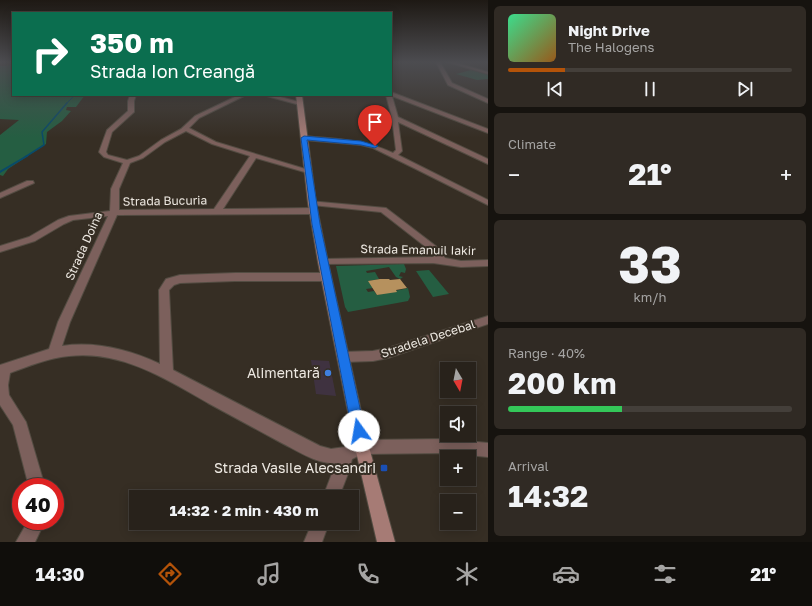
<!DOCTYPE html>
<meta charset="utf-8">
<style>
body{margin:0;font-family:"Golos Text",sans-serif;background:#302a24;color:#f1f3f6;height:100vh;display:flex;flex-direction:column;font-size:15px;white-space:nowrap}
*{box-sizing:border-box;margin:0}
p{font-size:13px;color:#a5a4a3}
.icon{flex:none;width:22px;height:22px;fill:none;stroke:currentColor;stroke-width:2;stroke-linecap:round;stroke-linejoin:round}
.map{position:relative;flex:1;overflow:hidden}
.details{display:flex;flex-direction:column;gap:6px;padding:6px;background:#16130f;width:324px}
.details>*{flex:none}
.guide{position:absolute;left:12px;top:12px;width:380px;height:84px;border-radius:0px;box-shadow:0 2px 10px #0003,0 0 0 1px #443f3a;background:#0b6e4f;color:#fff;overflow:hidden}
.needle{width:26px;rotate:170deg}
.fabs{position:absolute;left:440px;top:362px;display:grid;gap:8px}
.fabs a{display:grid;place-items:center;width:36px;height:36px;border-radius:0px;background:#28221b;box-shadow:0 2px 10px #0003,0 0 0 1px #443f3a;font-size:20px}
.speed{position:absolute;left:12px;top:478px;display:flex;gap:8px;font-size:20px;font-weight:700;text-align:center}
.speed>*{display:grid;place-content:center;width:52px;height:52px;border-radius:50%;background:#28221b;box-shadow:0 2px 10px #0003,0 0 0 1px #443f3a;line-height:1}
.speed .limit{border:6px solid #d22;background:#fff;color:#111}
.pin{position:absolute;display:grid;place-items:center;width:34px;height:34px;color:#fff;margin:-41px -17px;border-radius:50% 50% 50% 0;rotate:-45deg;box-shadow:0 0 4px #0007}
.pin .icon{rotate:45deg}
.me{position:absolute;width:44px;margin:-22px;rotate:347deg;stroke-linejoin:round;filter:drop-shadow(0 0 3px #0008)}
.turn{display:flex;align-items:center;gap:14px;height:84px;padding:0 12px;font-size:18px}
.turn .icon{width:52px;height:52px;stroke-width:2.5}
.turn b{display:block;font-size:28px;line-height:34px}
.big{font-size:30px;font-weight:700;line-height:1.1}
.details .card{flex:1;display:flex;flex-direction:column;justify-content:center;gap:6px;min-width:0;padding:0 14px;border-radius:6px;background:#302a24}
.details .dial{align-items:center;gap:0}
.dial b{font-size:52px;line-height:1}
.song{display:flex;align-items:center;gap:12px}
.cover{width:48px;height:48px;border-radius:6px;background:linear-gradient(135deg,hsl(150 70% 55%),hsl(30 70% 35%))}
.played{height:4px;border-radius:2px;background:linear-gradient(90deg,#b45309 20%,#443f3a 20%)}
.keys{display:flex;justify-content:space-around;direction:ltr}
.heat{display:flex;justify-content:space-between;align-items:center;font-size:22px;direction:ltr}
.charge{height:6px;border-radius:3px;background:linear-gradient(90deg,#34c759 40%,#443f3a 0)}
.trip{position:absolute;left:129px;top:490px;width:230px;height:40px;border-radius:0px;background:#28221b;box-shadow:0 2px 10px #0003,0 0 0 1px #443f3a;font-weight:700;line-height:40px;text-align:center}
.dock{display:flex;height:64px;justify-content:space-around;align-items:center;background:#100e0b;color:#a5a4a3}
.dock .icon{width:28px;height:28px}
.dock .on{color:#b45309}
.dock b{font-size:18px;color:#f1f3f6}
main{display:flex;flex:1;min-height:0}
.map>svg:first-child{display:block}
</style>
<main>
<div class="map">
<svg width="488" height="542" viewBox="0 0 488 542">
<rect width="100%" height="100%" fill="#362e24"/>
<path fill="#3f3240" d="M 311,360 L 329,361 L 336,396 L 316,394 Z"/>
<path fill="#255e42" d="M 13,65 L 13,95 L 85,95 L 76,107 L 67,107 L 66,110 L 71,111 L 62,121 L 47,132 L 46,144 L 8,169 L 3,176 L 0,175 L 0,135 L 19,120 L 0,119 L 0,66 Z
M 471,70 L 488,75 L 488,79 L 477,80 L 456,74 Z
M 404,264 L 406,269 L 405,273 L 401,272 L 399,276 L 403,277 L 400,279 L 396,277 L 389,267 L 366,271 L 367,273 L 375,272 L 379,279 L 369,281 L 373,288 L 366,289 L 368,292 L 374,291 L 377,295 L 408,288 L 410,297 L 408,301 L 348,312 L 345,307 L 336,266 Z
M 429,270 L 449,294 L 433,297 L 416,271 Z"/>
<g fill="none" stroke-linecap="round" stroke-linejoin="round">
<path stroke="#094a6a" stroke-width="1" d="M 66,104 L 75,95"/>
<path stroke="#094a6a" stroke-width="1.5" d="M 25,157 L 44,145 L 42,132 L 67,103"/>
<path stroke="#094a6a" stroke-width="2" d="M 0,172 L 27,156"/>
</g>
<path fill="#b6915e" d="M 380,279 L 389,279 L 390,280 L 400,279 L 407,288 L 396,290 L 397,292 L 377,295 L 368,281 Z"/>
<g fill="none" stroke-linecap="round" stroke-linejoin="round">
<g stroke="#534c42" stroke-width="2">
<path id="street" d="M 436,62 L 440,62 L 452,83 L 488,99 L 488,103 L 448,85 Z
M 447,62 L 453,62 L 488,72 L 488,74 Z
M 391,92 L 488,129 L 488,133 L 392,96 L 398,117 L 488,159 L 488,164 L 398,122 L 402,151 L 398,155 L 488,200 L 488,205 L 416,169 L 373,148 L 361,145 L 304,140 L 301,138 L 304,136 C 336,139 363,139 393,153 L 396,150 L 392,118 L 386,95 L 391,95 Z
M 130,95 L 136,95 L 134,101 L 134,112 L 112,132 L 106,152 L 108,155 L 127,160 L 139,156 L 161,140 L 181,129 L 195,116 L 239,95 L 246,95 L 199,118 L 189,128 L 216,142 L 312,171 L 308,173 L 256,158 L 223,209 L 313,208 L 317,211 L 313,214 L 117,215 L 70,322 L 62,346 C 96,341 130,350 160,364 L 159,290 L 166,279 L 180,275 L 235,273 L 326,273 L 330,274 L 331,277 L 330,280 L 326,281 L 235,281 L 180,283 L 174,285 L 169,290 L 173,370 L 320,446 L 331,449 L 345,447 L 362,440 L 447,439 L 488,443 L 488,457 L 447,453 L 362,454 L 352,459 L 349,471 L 339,497 L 323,497 L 336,463 C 318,465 296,450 280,442 C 256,429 232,416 208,403 C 165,378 120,350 69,356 C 48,358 29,366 10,373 L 8,385 L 9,395 L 26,422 L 45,487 L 29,487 L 13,425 L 0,405 L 0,365 L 49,349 L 58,322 L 108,216 L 73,220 L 64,224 L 35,241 L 0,252 L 0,246 L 29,237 L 58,220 L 69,216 L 110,211 L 111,189 L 123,163 L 104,157 L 99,152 L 107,130 L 128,111 L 128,101 ZM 186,131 L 212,144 L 250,156 L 214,209 L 119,210 L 119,189 L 130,163 L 143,158 L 165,142 Z
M 263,95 L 273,95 L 303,103 L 300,105 Z
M 27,181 L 33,181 L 34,183 L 0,198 L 0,193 Z
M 309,201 L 386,208 L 437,247 L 445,258 L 461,261 L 488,260 L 488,266 L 461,267 L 433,263 L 320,264 L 318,262 L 320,260 L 323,259 L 434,257 L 431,251 L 381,212 L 312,205 L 309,205 Z
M 488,316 L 488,324 L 388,358 L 373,361 L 343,362 L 339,361 L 337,357 L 339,353 L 343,352 L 373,351 L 388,348 Z
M 28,521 L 45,521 L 35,542 L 16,542 Z
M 312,523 L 329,523 L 322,542 L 304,542 Z"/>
</g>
<g stroke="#534c42" stroke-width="2">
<path id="secondary" d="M 296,95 L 302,95 L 316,203 L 328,262 L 369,447 L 395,542 L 377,542 L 355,447 L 318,262 L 308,203 Z"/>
</g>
<use href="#street" fill="#7c605c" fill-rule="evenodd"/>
<use href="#secondary" fill="#a67b75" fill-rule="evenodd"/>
</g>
<linearGradient id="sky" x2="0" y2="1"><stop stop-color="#1e1914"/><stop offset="0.45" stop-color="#4c4c50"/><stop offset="1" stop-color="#4c4c50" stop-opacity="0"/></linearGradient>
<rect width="488" height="138" fill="url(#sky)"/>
<path fill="#1a73e8" stroke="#114b97" d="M 304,136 L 361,141 L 378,146 L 375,148 L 361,145 L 307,140 L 320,224 L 365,431 L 363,435 L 359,437 L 354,435 L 352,431 L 312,224 L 301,138 Z"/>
<circle fill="#3f7fe0" stroke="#362e24" stroke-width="1.5" cx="328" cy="373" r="4"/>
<rect fill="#1a4fb4" stroke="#362e24" stroke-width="1.5" x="380" y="464" width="8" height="8" rx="2"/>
<g text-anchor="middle" stroke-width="4" stroke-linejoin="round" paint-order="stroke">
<g font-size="12" fill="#ede8e1" stroke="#362e24">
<text transform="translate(165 201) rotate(-1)" y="4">Strada Bucuria</text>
<text transform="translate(84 246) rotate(-66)" y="4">Strada Doina</text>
<text transform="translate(418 250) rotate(1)" y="4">Strada Emanuil Iakir</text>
<text transform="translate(428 339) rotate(-18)" y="4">Stradela Decebal</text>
</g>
<g font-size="14" fill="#ede8e1" stroke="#362e24" text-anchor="end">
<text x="320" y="378">Alimentară</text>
<text x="376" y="473">Strada Vasile Alecsandri</text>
</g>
</g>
</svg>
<div class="fabs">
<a><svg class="needle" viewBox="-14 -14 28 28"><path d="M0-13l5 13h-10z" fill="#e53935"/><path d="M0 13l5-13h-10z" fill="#a5a4a3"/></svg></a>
<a><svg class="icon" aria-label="sound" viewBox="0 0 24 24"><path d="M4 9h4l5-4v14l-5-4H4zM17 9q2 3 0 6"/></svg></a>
<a>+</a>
<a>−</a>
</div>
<div class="speed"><div class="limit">40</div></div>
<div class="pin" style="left:375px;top:146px;background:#d93025"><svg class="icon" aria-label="arrive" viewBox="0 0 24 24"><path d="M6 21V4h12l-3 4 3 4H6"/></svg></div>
<svg class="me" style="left:359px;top:431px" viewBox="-20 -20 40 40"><circle r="19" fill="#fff"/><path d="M0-13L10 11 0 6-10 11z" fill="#1a73e8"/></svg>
<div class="trip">14:32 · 2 min · 430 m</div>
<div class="guide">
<div class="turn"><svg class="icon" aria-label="right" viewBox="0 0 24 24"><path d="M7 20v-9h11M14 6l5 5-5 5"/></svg><div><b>350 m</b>Strada Ion Creangă</div></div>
</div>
</div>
<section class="details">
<div class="card">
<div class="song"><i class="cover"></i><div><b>Night Drive</b><p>The Halogens</p></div></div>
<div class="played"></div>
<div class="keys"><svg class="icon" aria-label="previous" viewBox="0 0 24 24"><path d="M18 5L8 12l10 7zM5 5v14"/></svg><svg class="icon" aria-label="pause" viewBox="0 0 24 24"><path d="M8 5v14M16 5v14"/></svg><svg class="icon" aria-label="next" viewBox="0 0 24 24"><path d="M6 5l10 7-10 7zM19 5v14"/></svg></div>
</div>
<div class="card"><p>Climate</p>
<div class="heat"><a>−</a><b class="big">21°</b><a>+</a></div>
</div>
<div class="card dial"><b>33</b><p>km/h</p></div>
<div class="card"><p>Range · 40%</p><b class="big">200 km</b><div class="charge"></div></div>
<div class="card"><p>Arrival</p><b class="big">14:32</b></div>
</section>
</main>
<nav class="dock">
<b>14:30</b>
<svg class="icon on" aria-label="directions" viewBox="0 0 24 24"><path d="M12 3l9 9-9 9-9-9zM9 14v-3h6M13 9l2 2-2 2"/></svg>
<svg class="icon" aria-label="music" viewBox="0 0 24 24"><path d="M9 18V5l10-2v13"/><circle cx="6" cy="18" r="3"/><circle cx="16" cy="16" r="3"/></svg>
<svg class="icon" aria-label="phone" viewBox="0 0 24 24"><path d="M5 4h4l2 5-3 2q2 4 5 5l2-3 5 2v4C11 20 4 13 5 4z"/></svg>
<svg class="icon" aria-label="climate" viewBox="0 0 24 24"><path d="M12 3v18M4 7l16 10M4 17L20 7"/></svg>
<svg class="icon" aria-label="car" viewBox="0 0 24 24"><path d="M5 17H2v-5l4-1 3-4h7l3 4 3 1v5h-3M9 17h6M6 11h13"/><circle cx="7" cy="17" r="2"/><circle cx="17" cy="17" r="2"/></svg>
<svg class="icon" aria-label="filters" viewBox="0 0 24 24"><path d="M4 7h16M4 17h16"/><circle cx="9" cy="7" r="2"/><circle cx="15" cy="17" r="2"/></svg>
<b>21°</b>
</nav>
